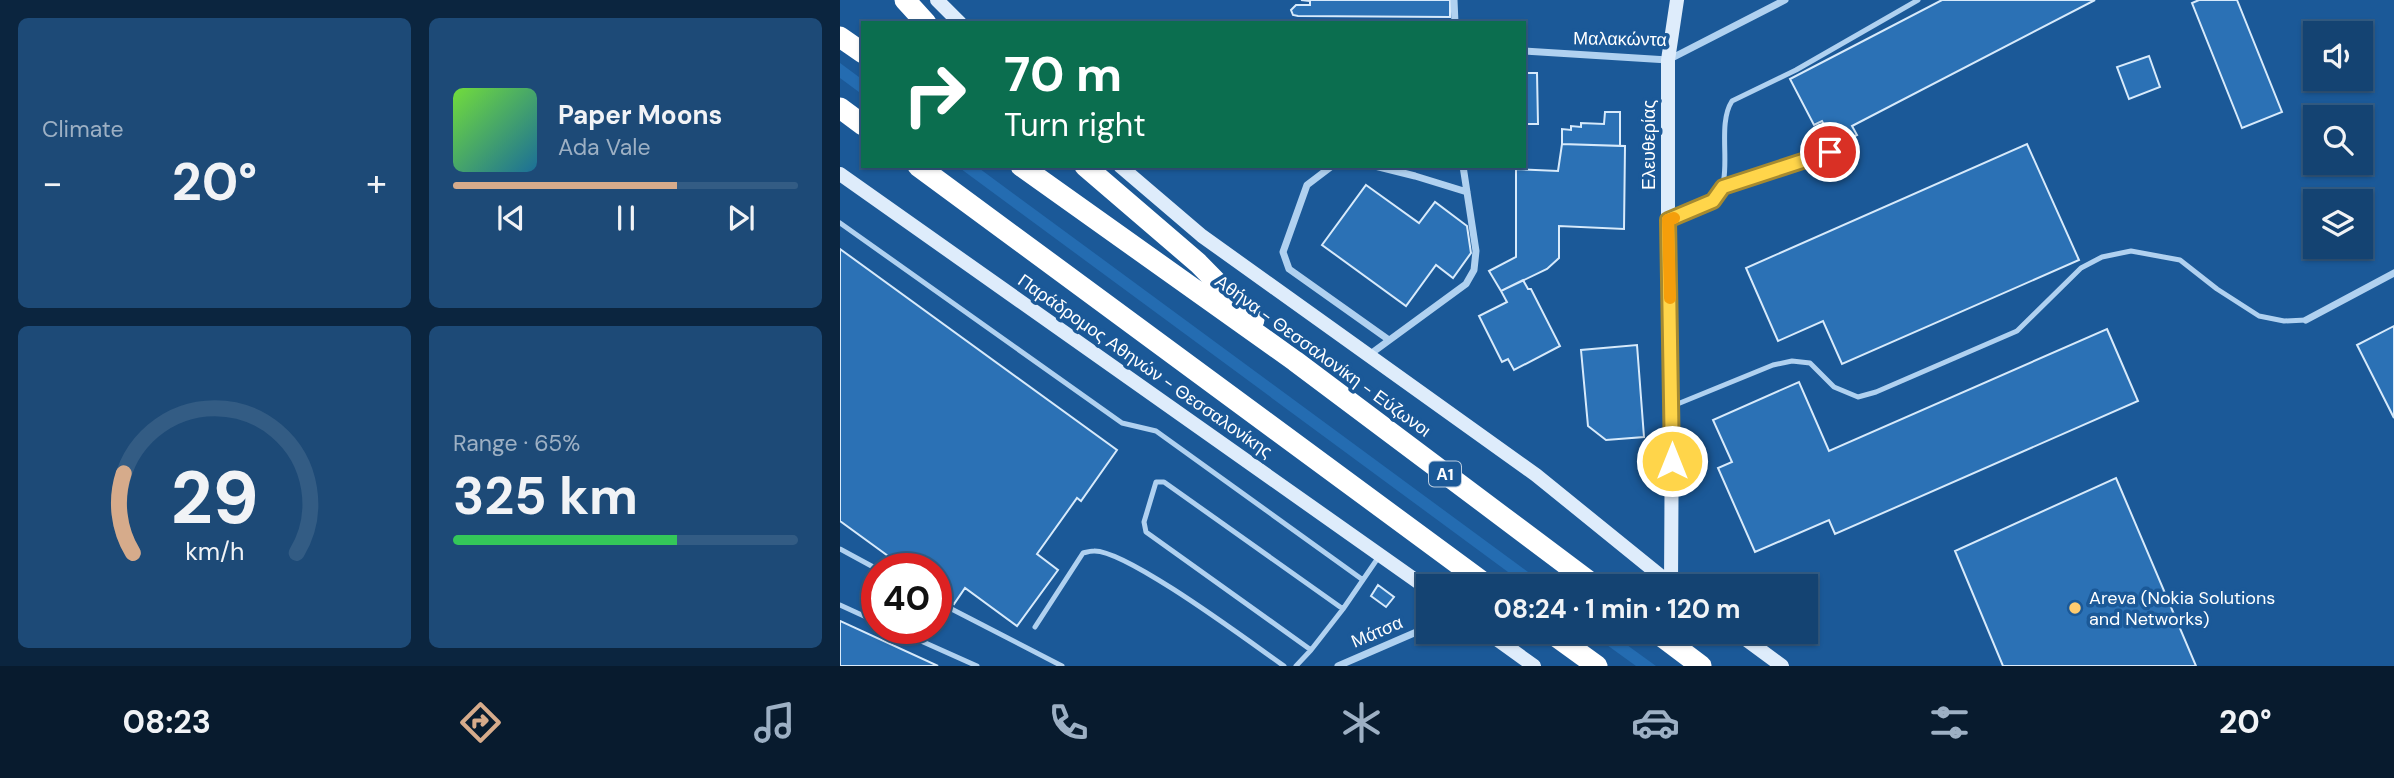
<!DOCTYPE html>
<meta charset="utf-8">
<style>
body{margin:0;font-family:"DM Sans",sans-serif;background:#1d4a77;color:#f1f3f6;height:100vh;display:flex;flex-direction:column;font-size:26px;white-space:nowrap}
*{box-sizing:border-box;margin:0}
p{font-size:23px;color:#9db0c4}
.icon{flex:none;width:38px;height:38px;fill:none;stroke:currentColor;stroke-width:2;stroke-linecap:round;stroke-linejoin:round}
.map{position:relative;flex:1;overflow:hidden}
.side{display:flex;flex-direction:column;gap:18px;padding:18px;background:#0b253f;width:840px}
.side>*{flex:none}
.hud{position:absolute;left:21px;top:21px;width:665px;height:147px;border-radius:0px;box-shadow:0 2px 5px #0004,0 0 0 2px #335c84;background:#0b6e4f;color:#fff;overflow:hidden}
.fabs{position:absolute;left:1463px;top:21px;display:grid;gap:14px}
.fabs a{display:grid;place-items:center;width:70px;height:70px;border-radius:0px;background:#144372;box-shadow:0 2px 5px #0004,0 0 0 2px #335c84;font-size:35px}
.speed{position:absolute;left:21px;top:553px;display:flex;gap:14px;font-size:35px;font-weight:700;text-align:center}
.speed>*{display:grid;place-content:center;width:91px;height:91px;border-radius:50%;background:#144372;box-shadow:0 2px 5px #0004,0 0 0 2px #335c84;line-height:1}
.speed .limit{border:10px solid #d22;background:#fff;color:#111}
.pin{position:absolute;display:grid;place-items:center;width:60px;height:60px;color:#fff;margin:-30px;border:4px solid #fff;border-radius:50%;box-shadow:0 2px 7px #0007}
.me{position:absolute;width:77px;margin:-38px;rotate:0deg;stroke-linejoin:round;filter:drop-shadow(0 0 5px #0008)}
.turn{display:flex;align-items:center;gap:24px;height:147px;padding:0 28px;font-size:32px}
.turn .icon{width:91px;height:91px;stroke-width:2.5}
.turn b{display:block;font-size:49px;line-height:60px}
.big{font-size:52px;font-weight:700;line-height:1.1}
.side .tile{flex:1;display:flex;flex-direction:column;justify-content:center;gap:10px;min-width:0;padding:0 24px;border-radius:10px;background:#1d4a77}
.side .dial{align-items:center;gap:0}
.dial svg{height:182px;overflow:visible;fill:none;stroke:#335c84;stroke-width:7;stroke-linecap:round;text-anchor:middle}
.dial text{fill:#f1f3f6;stroke:none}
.song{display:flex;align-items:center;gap:21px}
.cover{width:84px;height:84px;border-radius:10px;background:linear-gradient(135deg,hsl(100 70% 55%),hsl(200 70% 35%))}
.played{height:7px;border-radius:4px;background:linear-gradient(90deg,#d6ab8b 65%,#335c84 65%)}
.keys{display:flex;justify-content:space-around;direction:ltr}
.heat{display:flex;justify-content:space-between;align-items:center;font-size:38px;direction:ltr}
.charge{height:10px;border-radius:5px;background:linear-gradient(90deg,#34c759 65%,#335c84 0)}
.side .tiles{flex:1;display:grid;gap:18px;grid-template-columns:repeat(2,1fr)}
.trip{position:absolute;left:576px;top:574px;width:402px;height:70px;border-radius:0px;background:#144372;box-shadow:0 2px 5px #0004,0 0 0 2px #335c84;font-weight:700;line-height:70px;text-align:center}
.tab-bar{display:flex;height:112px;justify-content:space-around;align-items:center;background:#081b2e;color:#9db0c4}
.tab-bar .icon{width:49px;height:49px}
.tab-bar .current{color:#d6ab8b}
.tab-bar b{font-size:32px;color:#f1f3f6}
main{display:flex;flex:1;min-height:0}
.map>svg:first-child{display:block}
</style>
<main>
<section class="side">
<div class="tiles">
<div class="tile"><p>Climate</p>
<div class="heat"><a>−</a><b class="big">20°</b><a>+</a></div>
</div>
<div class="tile">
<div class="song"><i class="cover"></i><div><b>Paper Moons</b><p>Ada Vale</p></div></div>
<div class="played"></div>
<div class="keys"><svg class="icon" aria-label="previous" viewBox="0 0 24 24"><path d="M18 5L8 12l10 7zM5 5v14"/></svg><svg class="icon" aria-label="pause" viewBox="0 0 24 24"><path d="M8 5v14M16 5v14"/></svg><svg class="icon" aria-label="next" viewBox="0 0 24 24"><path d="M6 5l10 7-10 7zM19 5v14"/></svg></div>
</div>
<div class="tile dial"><svg viewBox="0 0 100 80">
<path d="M14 69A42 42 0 1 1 86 69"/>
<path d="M14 69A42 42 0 0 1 10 34" stroke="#d6ab8b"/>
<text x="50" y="56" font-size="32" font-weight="700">29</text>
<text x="50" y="72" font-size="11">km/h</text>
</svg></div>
<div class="tile"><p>Range · 65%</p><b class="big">325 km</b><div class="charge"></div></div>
</div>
</section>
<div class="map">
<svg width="1554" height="666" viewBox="0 0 1554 666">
<rect width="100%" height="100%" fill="#1b5998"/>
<path fill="#246cb1" d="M 0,63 L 23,80 L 23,95 L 0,78 Z
M 117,166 L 136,166 L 707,586 L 687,586 Z
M 749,632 L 769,632 L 816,666 L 796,666 Z"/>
<path fill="#2b71b5" stroke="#d7eafb" stroke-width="2" d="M 610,0 L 610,17 L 458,16 L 453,15 L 451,10 L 456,5 L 470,5 L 470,1 L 461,0 Z
M 1102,0 L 1255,0 L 1012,126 L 1017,135 L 995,146 L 982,121 L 974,125 L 950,79 Z
M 1359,0 L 1397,0 L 1442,112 L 1402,128 L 1352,3 Z
M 1309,56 L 1320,87 L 1289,99 L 1277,67 Z
M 684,73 L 697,73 L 698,124 L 684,124 Z
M 765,112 L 780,112 L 780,146 L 722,144 L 722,129 L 731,130 L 731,126 L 741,127 L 741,123 L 764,124 Z
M 722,144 L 785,146 L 784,229 L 719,226 L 719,258 L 707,269 L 661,291 L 649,271 L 676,257 L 676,169 L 718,171 Z
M 1187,144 L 1239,260 L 1002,364 L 983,321 L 938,341 L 906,268 Z
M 526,185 L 579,223 L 595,202 L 627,226 L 631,253 L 613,278 L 596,265 L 566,306 L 482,245 Z
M 0,249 L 277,450 L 241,501 L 237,498 L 197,554 L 218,570 L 177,626 L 125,588 L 114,604 L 96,591 L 96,569 L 66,569 L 0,521 Z
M 683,280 L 688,289 L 691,289 L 720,346 L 674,370 L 668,359 L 662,362 L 639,316 L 667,302 L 661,291 Z
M 1554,326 L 1554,418 L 1517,345 Z
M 1267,329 L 1298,401 L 995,534 L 989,520 L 915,552 L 878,468 L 892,462 L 873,420 L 959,382 L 989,451 Z
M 797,345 L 804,437 L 766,440 L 748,426 L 741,350 Z
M 1276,478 L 1356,666 L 1163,666 L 1115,551 Z
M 538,585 L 554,597 L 546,607 L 531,596 Z
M 0,621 L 98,666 L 0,666 Z"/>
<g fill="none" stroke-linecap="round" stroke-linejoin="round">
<path stroke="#b0d1f0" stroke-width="5" d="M 883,187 L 990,152
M 830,220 C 843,214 859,209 871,202 C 898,184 874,129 892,101 L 956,70 L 1078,0
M 0,223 L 282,423 L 316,431 L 523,580
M 835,405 L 933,365 L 952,361 L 970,363 L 994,387 L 1018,397 L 1036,392 L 1177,331 L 1241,268 L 1262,257 L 1291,251 L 1340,260 L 1377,289 L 1419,316 L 1444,321 L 1466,320
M 0,549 L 37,569
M 96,601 L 222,666
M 0,605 L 37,622
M 503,609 L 324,482 L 316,482 L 304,522 L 306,532 L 471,650 L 503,609 L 540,555
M 195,627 L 243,553 C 247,552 250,551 254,551 C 287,550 411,643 444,666
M 52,628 L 137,666
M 456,666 L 471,650"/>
<path stroke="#b0d1f0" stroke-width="7" d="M 614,0 L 615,23
M 684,51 L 828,60 L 945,0
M 492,166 L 467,185 L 443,252 L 449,269 L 549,340
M 535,166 L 575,176 L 627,192
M 1466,320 L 1554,273
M 529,355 L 626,284 L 634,270 L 636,251 L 623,166
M 498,666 L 588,627"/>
<path stroke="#deecfb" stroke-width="14" d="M 97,0 L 120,23
M 280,166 L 362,236 L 696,475 L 833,586
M 0,174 L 588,589
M 831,585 L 832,406 L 828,220 L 828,60 L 837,0
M 647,632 L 694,666
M 896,632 L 942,666"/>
<path stroke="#fff" stroke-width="21" d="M 65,0 L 86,23
M 0,37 L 23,53
M 0,108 L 23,125
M 78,166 L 648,586
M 181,166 L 455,361 L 755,586
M 245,166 L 358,263 L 414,320
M 710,632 L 757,666
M 816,632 L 861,666"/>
</g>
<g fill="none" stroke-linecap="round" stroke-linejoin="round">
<g stroke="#a68a30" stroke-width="18">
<path id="route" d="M 832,461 L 828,220 L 873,201 L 883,187 L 990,152"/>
</g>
<use href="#route" stroke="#ffd54a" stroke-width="12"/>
<path stroke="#f59e0b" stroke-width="12" d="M 830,298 L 828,220 L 834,218"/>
</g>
<circle fill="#ffcc6f" stroke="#1b5998" stroke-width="2.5" cx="1235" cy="608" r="7"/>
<g text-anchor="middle" stroke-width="7" stroke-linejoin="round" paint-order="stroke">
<rect fill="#1b5998" stroke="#bbcde0" stroke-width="2" x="589" y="461.5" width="32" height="25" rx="5"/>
<g font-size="16" font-weight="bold" fill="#fff">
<text x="605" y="480">Α1</text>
</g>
<g font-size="18" fill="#fff" stroke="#1b5998">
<text transform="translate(780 39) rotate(1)" y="6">Μαλακώντα</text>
<text transform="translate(809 145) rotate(-90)" y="6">Ελευθερίας</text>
<text transform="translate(483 356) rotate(36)" y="6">Αθήνα - Θεσσαλονίκη - Εύζωνοι</text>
<text transform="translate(305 366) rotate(35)" y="6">Παράδρομος Αθηνών - Θεσσαλονίκης</text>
<text transform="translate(537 632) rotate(-23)" y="6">Μάτσα</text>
</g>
<g font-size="18" fill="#fff" stroke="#1b5998" text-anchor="start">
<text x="1249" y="604">Areva (Nokia Solutions<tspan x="1249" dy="21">and Networks)</tspan></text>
</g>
</g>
</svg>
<div class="fabs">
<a><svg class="icon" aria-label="sound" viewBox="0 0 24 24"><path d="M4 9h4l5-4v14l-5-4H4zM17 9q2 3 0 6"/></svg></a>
<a><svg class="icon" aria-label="search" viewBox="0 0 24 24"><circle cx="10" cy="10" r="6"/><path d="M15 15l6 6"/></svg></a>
<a><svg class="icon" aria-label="layers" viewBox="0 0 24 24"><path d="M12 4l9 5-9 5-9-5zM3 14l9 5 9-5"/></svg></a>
</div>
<div class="speed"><div class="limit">40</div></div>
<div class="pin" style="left:990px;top:152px;background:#d93025"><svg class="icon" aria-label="arrive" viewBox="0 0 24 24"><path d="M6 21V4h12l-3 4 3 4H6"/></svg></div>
<svg class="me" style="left:832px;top:461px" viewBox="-20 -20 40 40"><circle r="17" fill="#ffd54a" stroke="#fff" stroke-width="3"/><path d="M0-11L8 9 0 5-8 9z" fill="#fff"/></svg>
<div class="trip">08:24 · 1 min · 120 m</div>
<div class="hud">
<div class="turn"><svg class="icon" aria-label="right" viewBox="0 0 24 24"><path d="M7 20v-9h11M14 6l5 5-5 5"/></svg><div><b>70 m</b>Turn right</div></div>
</div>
</div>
</main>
<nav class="tab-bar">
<b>08:23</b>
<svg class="icon current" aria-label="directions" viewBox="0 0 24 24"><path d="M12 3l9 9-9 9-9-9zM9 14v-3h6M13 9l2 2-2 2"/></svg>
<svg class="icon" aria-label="music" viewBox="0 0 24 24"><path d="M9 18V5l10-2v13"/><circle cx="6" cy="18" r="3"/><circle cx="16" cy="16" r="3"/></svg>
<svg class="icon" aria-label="phone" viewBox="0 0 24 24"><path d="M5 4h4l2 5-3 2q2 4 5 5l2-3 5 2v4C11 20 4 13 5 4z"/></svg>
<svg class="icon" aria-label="climate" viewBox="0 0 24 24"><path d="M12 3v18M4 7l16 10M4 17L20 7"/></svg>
<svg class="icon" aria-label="car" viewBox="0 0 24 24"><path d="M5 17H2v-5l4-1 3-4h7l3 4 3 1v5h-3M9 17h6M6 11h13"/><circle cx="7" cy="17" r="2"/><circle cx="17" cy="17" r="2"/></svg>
<svg class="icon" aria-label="filters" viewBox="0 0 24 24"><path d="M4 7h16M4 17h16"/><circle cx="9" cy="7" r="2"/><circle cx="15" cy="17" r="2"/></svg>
<b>20°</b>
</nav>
